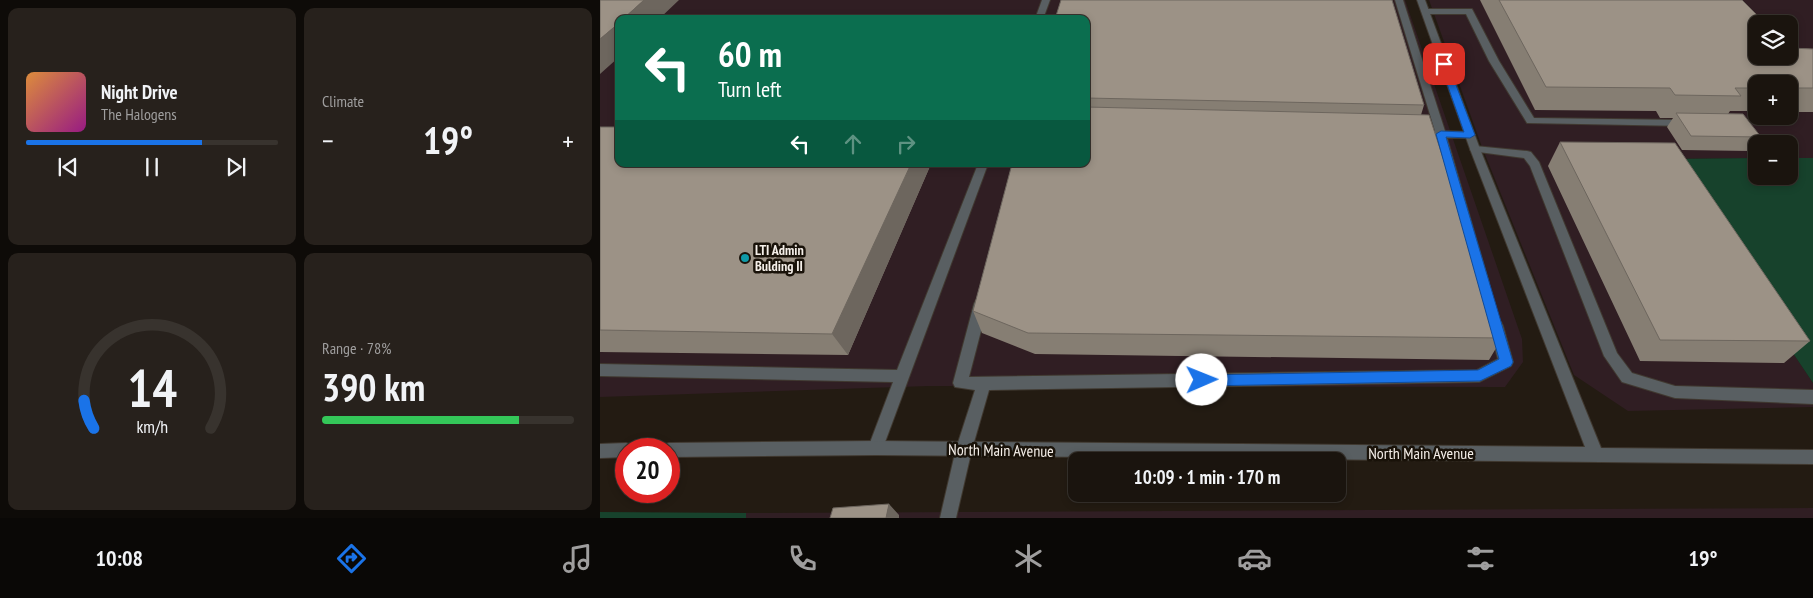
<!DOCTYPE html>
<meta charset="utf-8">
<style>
body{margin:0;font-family:"PT Sans Narrow",sans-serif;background:#27211c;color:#f1f3f6;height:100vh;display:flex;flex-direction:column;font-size:19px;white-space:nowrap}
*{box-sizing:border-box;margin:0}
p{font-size:16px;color:#9f9e9e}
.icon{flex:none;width:28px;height:28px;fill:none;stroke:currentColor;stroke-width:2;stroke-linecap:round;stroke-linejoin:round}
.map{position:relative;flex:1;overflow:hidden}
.panel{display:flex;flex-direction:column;gap:8px;padding:8px;background:#0e0b08;width:600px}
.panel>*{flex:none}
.hud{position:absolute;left:15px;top:15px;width:475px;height:152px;border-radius:10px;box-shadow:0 2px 8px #0003,0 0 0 1px #38332e;background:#0b6e4f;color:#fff;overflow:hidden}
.fabs{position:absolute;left:1148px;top:15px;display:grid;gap:10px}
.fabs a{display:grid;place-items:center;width:50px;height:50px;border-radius:10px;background:#1a140e;box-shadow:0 2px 8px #0003,0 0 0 1px #38332e;font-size:25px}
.speed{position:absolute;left:15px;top:438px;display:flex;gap:10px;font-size:25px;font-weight:700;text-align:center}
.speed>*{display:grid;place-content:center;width:65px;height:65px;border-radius:50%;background:#1a140e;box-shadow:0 2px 8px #0003,0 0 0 1px #38332e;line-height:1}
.speed .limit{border:8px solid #d22;background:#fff;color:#111}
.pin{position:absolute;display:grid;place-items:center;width:42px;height:42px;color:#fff;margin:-21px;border-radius:10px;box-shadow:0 2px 8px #0006}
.me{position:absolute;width:55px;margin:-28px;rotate:89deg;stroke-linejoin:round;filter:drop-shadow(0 0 4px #0008)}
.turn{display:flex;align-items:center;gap:18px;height:105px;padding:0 20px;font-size:22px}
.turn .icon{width:65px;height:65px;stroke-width:2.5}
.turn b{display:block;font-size:35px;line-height:42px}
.lanes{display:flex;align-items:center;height:48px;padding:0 20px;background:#0003;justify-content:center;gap:25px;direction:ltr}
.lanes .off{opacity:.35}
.big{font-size:38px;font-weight:800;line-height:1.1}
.panel .card{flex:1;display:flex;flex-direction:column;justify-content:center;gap:8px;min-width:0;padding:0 18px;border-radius:10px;background:#27211c}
.panel .dial{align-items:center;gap:0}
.dial svg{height:130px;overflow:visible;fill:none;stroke:#38332e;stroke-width:7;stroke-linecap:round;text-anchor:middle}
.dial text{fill:#f1f3f6;stroke:none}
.song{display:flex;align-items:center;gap:15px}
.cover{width:60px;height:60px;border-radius:8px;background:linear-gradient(135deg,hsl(30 70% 55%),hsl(310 70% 35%))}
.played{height:5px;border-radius:2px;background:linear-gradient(90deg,#1a73e8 70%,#38332e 70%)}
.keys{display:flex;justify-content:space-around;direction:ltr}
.heat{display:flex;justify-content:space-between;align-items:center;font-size:28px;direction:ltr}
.charge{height:8px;border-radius:4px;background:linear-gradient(90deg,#34c759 78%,#38332e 0)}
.panel .tiles{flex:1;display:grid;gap:8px;grid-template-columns:repeat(2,1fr)}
.trip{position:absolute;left:468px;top:452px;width:278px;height:50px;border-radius:10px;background:#1a140e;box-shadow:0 2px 8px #0003,0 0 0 1px #38332e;font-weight:800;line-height:50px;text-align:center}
.tab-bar{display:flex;height:80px;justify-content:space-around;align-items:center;background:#0a0806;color:#9f9e9e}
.tab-bar .icon{width:35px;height:35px}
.tab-bar .active{color:#1a73e8}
.tab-bar b{font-size:22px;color:#f1f3f6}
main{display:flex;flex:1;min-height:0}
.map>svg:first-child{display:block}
</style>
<main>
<section class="panel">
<div class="tiles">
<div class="card">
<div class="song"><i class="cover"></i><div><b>Night Drive</b><p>The Halogens</p></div></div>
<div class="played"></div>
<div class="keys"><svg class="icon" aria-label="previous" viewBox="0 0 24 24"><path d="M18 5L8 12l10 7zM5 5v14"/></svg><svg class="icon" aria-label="pause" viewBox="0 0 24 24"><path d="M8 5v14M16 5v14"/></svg><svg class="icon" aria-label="next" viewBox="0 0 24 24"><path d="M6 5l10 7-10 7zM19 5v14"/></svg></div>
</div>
<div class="card"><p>Climate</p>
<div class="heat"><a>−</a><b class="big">19°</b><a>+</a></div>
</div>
<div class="card dial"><svg viewBox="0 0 100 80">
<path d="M14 69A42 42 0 1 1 86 69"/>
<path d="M14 69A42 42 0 0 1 8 52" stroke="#1a73e8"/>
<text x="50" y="56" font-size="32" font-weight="700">14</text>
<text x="50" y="72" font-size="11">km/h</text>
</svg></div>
<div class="card"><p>Range · 78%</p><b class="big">390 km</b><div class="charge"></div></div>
</div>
</section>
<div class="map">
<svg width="1213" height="518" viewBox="0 0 1213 518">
<rect width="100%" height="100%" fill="#231b12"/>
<path fill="#301e23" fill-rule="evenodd" d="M 0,0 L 805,0 L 922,339 L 923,362 L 905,387 L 329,386 L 0,397 ZM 19,19 L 486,19 L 486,164 L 19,164 Z
M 829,0 L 1213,0 L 1213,158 L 1189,158 L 1189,144 L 1156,144 L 1156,158 L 1064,159 L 1213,383 L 1213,407 L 1028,411 L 974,375 L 882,147 ZM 1156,24 L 1189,24 L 1189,56 L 1156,56 ZM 1156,84 L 1189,84 L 1189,116 L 1156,116 Z
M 1213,508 L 1213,518 L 146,518 L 146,513 Z"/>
<path fill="#17422c" d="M 1156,158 L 1156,176 L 1189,176 L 1189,158 L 1213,158 L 1213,383 L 1063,159 Z
M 0,512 L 146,513 L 146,518 L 0,518 Z"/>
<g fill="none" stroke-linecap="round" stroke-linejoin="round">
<g stroke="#403930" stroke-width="2">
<path id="service" d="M 442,0 L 450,0 L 443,19 L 435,19 Z
M 795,0 L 803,0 L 845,131 L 870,132 L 875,135 L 870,138 L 847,138 L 889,283 L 888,287 L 878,287 L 877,283 L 837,137 L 829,136 L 828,134 L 835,131 Z
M 822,9 L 872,9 L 899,61 L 934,118 L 1085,120 L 1090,123 L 1085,126 L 927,123 L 889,61 L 866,14 L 825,14 L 821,11 Z
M 875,146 L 927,151 L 931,152 L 939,162 L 1017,353 L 1032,373 L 1075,386 L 1213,390 L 1213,404 L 1075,398 L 1022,382 L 1004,356 L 930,166 L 924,158 L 871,151 L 870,149 L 871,147 Z
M 378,164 L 388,164 L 281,453 L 276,455 L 271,453 L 268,448 L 293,382 L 0,376 L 0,364 L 297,370 Z
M 381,299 L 386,300 L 388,304 L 369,377 L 877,370 L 898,359 L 889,326 L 891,322 L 896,320 L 901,322 L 903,326 L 913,362 L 911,366 L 879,382 L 389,390 L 372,449 L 356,518 L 340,518 L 356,449 L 375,390 L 355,387 L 353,383 L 374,304 L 376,300 Z"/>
</g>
<g stroke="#403930" stroke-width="2">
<path id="minor" d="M 817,0 L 825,0 L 880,149 L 1001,448 L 1213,450 L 1213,464 L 276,455 L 69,457 L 69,449 L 62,449 L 63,445 L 69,443 L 276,441 L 985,447 L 870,149 Z
M 26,443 L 32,445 L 33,449 L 26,449 L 26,457 L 0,458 L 0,444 Z"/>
</g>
<use href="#service" fill="#595f62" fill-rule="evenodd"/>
<use href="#minor" fill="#595f62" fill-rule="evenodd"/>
</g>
<path fill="#867e73" d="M 880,0 L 1142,0 L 1190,48 L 1213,49 L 1213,112 L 1189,112 L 1189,84 L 1156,84 L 1156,111 L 1130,111 L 1128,114 L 1161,137 L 1150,151 L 1082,150 L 1067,127 L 1073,118 L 1060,118 L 1056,111 L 935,110 Z
M 486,19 L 824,105 L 821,115 L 902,338 L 889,360 L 435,354 L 382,333 L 373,311 L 486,164 Z
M 0,127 L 331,164 L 248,355 L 0,352 Z
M 960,142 L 1210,341 L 1184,363 L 1040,361 L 948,166 Z"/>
<path fill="#6d665e" d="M 44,0 L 79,0 L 59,19 L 23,19 Z
M 19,23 L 19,57 L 0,74 L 0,39 Z
M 311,164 L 331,164 L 248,355 L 232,334 Z
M 289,504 L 299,515 L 299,518 L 286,518 Z"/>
<path fill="#9c9286" stroke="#6d665e" d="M 0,0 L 44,0 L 23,19 L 19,19 L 19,23 L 0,39 Z
M 461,0 L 792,0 L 824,105 L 486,98 L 486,19 L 455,19 Z
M 899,0 L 1142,0 L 1166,24 L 1156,24 L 1156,56 L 1189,56 L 1189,47 L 1190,48 L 1213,49 L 1213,88 L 1189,88 L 1189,84 L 1156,84 L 1156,88 L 1135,88 L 1141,96 L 1075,95 L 1070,88 L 946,87 Z
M 486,107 L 829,115 L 902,338 L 428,333 L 373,311 L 412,164 L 486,164 Z
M 1076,113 L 1143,114 L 1161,137 L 1091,136 Z
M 0,127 L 19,127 L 19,164 L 311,164 L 232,334 L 0,330 Z
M 960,142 L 1075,143 L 1210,341 L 1060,340 Z
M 289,504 L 286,518 L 230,518 L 233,508 Z"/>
<path fill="#1a73e8" stroke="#114b97" d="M 844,61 L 848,64 L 875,135 L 870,138 L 846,137 L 913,362 L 911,366 L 880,381 L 602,386 L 597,384 L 595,380 L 597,376 L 602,375 L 878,370 L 899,359 L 836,134 L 841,131 L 864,132 L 840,64 Z"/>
<circle fill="#0f9aa8" stroke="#191209" stroke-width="2" cx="145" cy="258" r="5"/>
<g text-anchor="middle" stroke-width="5" stroke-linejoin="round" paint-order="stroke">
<g font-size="14" font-weight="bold" fill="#f5efe9" stroke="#191209" text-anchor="start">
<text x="155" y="255">LTI Admin<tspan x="155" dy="16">Bulding II</tspan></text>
</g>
<g font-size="16" fill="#f5efe9" stroke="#191209">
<text transform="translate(401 450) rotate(1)" y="6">North Main Avenue</text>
<text x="821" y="459">North Main Avenue</text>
</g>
</g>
</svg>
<div class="fabs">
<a><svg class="icon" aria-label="layers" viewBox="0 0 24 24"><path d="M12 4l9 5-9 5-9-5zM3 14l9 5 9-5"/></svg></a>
<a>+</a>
<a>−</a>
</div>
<div class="speed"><div class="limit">20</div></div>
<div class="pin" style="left:844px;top:64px;background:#d93025"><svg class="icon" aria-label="arrive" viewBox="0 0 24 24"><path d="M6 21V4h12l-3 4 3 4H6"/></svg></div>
<svg class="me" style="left:602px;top:380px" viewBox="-20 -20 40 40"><circle r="19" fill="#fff"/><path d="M0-13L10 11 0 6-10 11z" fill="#1a73e8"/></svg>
<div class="trip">10:09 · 1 min · 170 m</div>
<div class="hud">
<div class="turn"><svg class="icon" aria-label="left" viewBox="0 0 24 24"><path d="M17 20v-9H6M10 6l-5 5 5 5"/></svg><div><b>60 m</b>Turn left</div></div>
<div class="lanes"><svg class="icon" aria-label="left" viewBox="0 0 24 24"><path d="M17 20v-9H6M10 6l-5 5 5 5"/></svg><svg class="icon off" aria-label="ahead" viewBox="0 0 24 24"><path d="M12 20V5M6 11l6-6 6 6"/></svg><svg class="icon off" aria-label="right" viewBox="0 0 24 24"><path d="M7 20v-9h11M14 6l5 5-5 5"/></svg></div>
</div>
</div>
</main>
<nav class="tab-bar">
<b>10:08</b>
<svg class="icon active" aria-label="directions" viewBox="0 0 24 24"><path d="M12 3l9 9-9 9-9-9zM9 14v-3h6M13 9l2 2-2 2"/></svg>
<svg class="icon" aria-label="music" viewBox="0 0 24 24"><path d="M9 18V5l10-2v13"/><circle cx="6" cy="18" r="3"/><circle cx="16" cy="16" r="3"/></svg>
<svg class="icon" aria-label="phone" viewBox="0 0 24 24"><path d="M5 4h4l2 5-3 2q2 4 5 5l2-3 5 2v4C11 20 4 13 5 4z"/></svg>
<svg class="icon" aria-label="climate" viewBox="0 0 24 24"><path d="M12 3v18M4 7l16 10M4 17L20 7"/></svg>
<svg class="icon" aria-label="car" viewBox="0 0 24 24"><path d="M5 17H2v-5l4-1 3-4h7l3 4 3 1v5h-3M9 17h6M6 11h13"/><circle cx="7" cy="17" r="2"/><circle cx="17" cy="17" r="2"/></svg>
<svg class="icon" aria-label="filters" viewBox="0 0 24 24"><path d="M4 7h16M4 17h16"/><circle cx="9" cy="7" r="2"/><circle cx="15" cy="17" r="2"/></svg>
<b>19°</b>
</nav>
